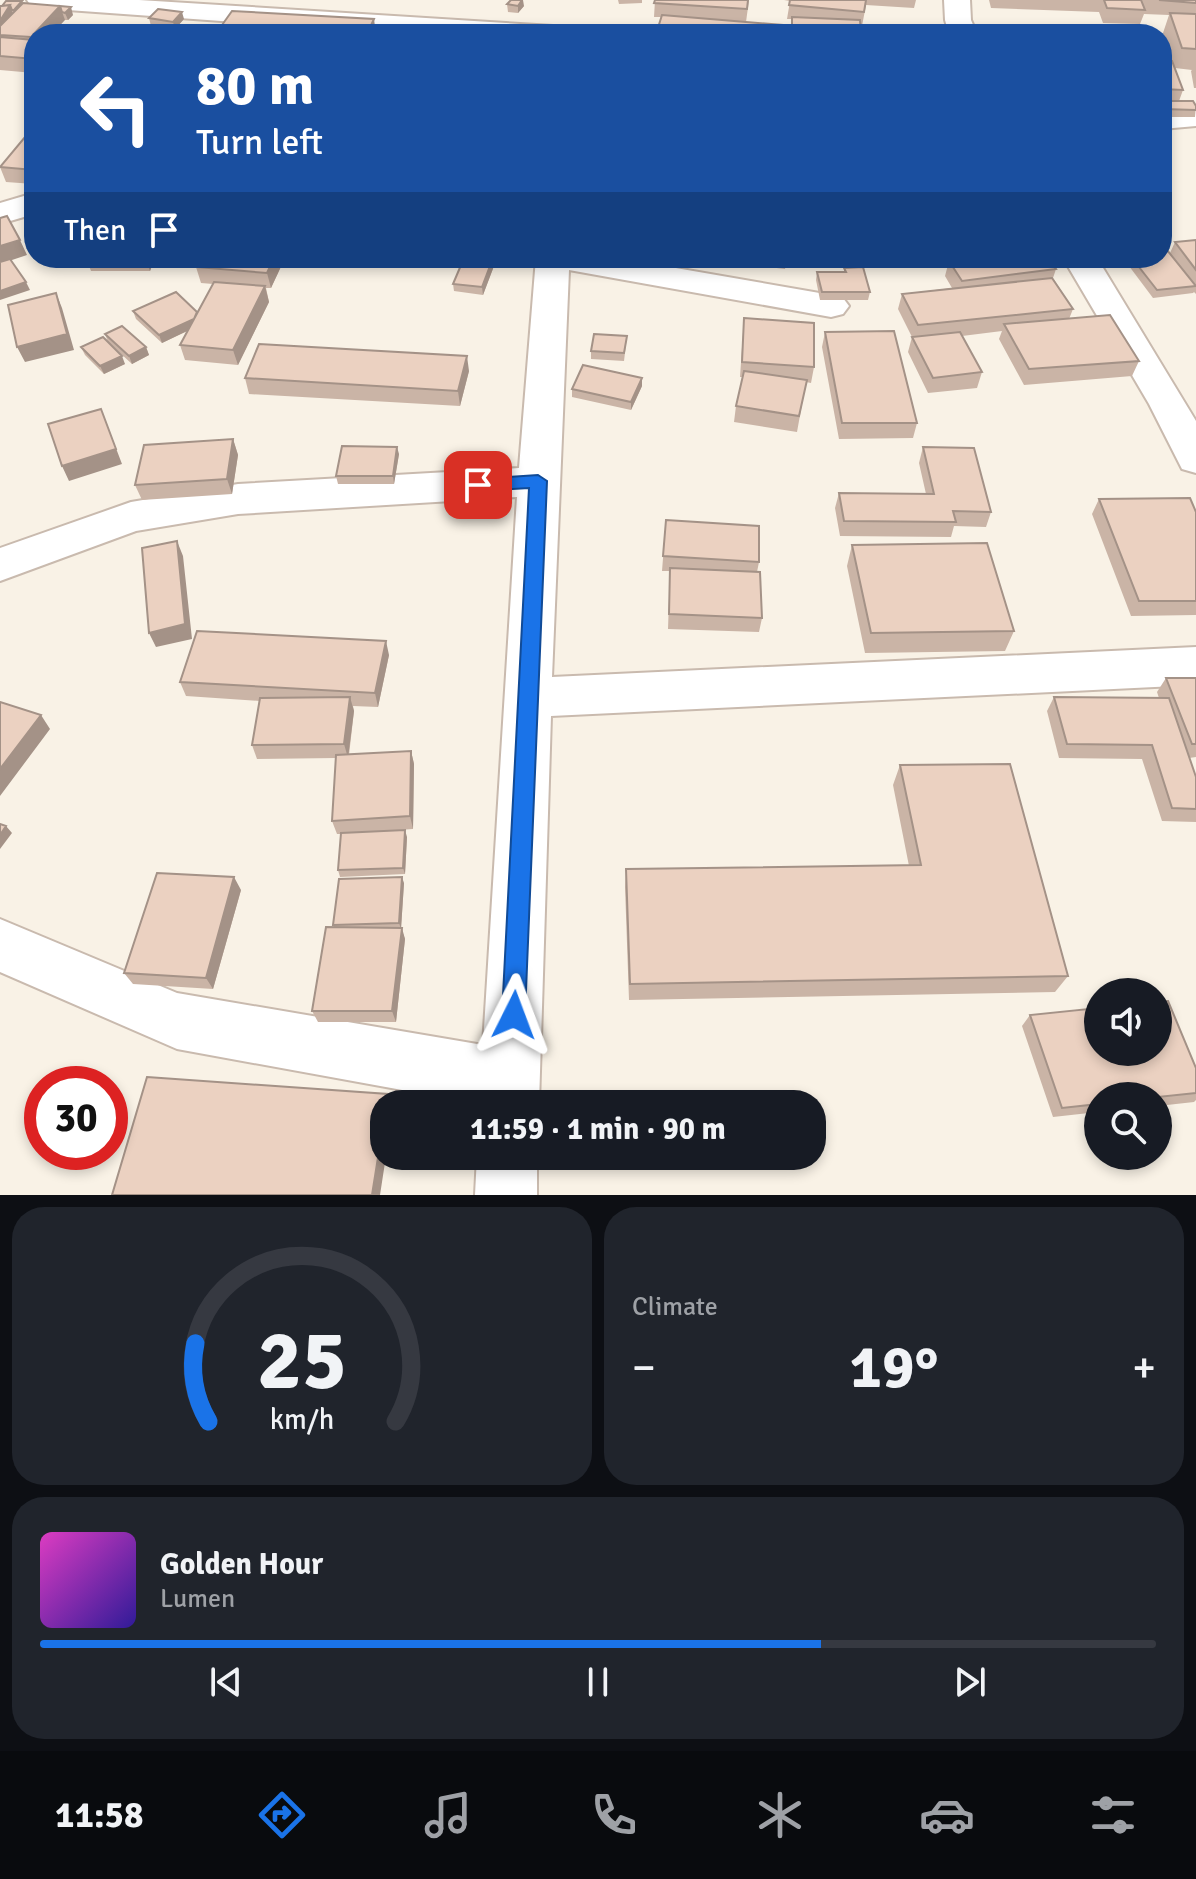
<!DOCTYPE html>
<meta charset="utf-8">
<style>
body{margin:0;font-family:Signika,sans-serif;background:#20242c;color:#f1f3f6;height:100vh;display:flex;flex-direction:column;font-size:30px;white-space:nowrap}
*{box-sizing:border-box;margin:0}
p{font-size:26px;color:#9ea1a6}
.icon{flex:none;width:44px;height:44px;fill:none;stroke:currentColor;stroke-width:2;stroke-linecap:round;stroke-linejoin:round}
.map{position:relative;height:1195px;overflow:hidden}
.side{display:flex;flex-direction:column;gap:12px;padding:12px;background:#0d0f14;flex:1}
.side>*{flex:none}
.banner{position:absolute;left:24px;top:24px;width:1148px;height:244px;border-radius:32px;box-shadow:0 4px 12px #0003;background:#1a4fa0;color:#fff;overflow:hidden}
.tools{position:absolute;left:1084px;top:978px;display:grid;gap:16px}
.tools a{display:grid;place-items:center;width:88px;height:88px;border-radius:50%;background:#171b24;box-shadow:0 4px 12px #0003;font-size:40px}
.speed{position:absolute;left:24px;top:1066px;display:flex;gap:16px;font-size:40px;font-weight:700;text-align:center}
.speed>*{display:grid;place-content:center;width:104px;height:104px;border-radius:50%;background:#171b24;box-shadow:0 4px 12px #0003;line-height:1}
.speed .limit{border:12px solid #d22;background:#fff;color:#111}
.pin{position:absolute;display:grid;place-items:center;width:68px;height:68px;color:#fff;margin:-34px;border-radius:16px;box-shadow:0 4px 12px #0006}
.me{position:absolute;width:88px;margin:-44px;rotate:3deg;stroke-linejoin:round;filter:drop-shadow(0 0 6px #0008)}
.turn{display:flex;align-items:center;gap:28px;height:168px;padding:0 40px;font-size:36px}
.turn .icon{width:104px;height:104px;stroke-width:2.5}
.turn b{display:block;font-size:56px;line-height:68px}
.then{display:flex;align-items:center;height:76px;padding:0 40px;background:#0003;gap:16px;font-size:30px}
.big{font-size:60px;font-weight:700;line-height:1.1}
.side .card{flex:1;display:flex;flex-direction:column;justify-content:center;gap:12px;min-width:0;padding:0 28px;border-radius:32px;background:#20242c}
.side .dial{align-items:center;gap:0}
.dial svg{height:208px;overflow:visible;fill:none;stroke:#363941;stroke-width:7;stroke-linecap:round;text-anchor:middle}
.dial text{fill:#f1f3f6;stroke:none}
.song{display:flex;align-items:center;gap:24px}
.cover{width:96px;height:96px;border-radius:12px;background:linear-gradient(135deg,hsl(310 70% 55%),hsl(250 70% 35%))}
.played{height:8px;border-radius:4px;background:linear-gradient(90deg,#1a73e8 70%,#363941 70%)}
.keys{display:flex;justify-content:space-around;direction:ltr}
.heat{display:flex;justify-content:space-between;align-items:center;font-size:44px;direction:ltr}
.side .tiles{flex:1;display:grid;gap:12px;grid-template-columns:1fr 1fr}
.card:last-child{grid-column:span 2}
.trip{position:absolute;left:370px;top:1090px;width:456px;height:80px;border-radius:32px;background:#171b24;box-shadow:0 4px 12px #0003;font-weight:700;line-height:80px;text-align:center}
.tabs{display:flex;height:128px;justify-content:space-around;align-items:center;background:#090b0e;color:#9ea1a6}
.tabs .icon{width:56px;height:56px}
.tabs .active{color:#1a73e8}
.tabs b{font-size:36px;color:#f1f3f6}
.map>svg:first-child{display:block}
</style>
<div class="map">
<svg width="1196" height="1195" viewBox="0 0 1196 1195">
<rect width="100%" height="100%" fill="#f9f2e6"/>
<g fill="none" stroke-linecap="round" stroke-linejoin="round">
<g stroke="#c9baae" stroke-width="4">
<path id="street" d="M 27,0 L 139,0 L 553,26 L 563,28 L 567,34 L 405,34 L 40,8 L 31,6 Z
M 944,0 L 970,0 L 971,20 L 977,34 L 949,34 L 945,20 Z
M 1196,108 L 1196,126 L 1162,129 L 1162,111 Z
M 34,193 L 34,214 L 0,224 L 0,203 Z
M 536,258 L 618,258 L 831,295 L 843,298 L 849,306 L 843,314 L 831,317 L 569,270 L 552,677 L 1196,647 L 1196,685 L 551,716 L 539,1104 L 479,1104 L 177,1049 L 0,972 L 0,919 L 177,993 L 483,1045 L 517,497 L 238,514 L 136,531 L 0,581 L 0,548 L 131,502 L 238,484 L 519,468 Z
M 1063,258 L 1097,258 L 1196,421 L 1196,473 L 1182,469 L 1149,404 Z
M 477,1156 L 537,1156 L 537,1195 L 475,1195 Z"/>
</g>
<use href="#street" fill="#fff" fill-rule="evenodd"/>
</g>
<path fill="#cab4a6" d="M 618,0 L 642,0 L 642,3 L 619,4 Z
M 655,0 L 749,0 L 746,22 L 791,26 L 791,19 L 787,19 L 790,1 L 784,0 L 916,0 L 914,8 L 866,5 L 862,26 L 861,26 L 861,34 L 656,34 L 661,17 L 654,17 Z
M 989,0 L 1196,0 L 1196,88 L 1194,88 L 1191,71 L 1192,70 L 1175,68 L 1183,90 L 1179,101 L 1196,106 L 1195,117 L 1162,117 L 1162,60 L 1172,61 L 1163,33 L 1169,15 L 1144,14 L 1140,24 L 1103,23 L 1099,12 L 991,8 Z
M 22,1 L 23,4 L 73,15 L 68,20 L 64,20 L 34,34 L 34,73 L 0,70 L 0,6 Z
M 507,4 L 524,6 L 518,13 L 508,12 Z
M 149,18 L 184,19 L 175,29 L 151,26 Z
M 222,25 L 376,34 L 224,34 Z
M 34,137 L 34,184 L 6,182 L 0,167 Z
M 1196,240 L 1196,294 L 1194,292 L 1193,293 L 1153,298 L 1126,262 L 1128,258 L 1162,258 L 1170,253 L 1175,242 Z
M 86,258 L 155,258 L 150,271 L 91,271 Z
M 202,258 L 285,258 L 271,288 L 266,288 L 269,302 L 238,365 L 185,360 L 180,345 L 187,331 L 162,343 L 136,319 L 133,311 L 197,312 L 213,284 L 201,283 L 196,267 Z
M 497,258 L 483,295 L 454,291 L 453,284 Z
M 690,258 L 787,258 L 785,269 Z
M 949,261 L 1056,269 L 1053,278 L 1073,309 L 1069,319 L 1139,361 L 1132,376 L 1024,385 L 999,339 L 1002,331 L 962,336 L 982,372 L 977,388 L 928,393 L 908,352 L 912,337 L 898,309 L 902,294 L 952,288 L 945,276 Z
M 844,268 L 870,292 L 868,300 L 820,300 L 816,280 L 817,272 L 844,272 Z
M 744,318 L 814,367 L 811,383 L 806,382 L 797,432 L 734,422 L 736,406 L 743,377 L 740,377 Z
M 825,332 L 917,423 L 913,438 L 839,439 L 822,347 Z
M 105,334 L 146,347 L 149,355 L 132,364 L 108,342 Z
M 627,336 L 624,361 L 591,359 L 591,351 Z
M 81,347 L 125,364 L 104,374 L 85,355 Z
M 469,371 L 460,406 L 249,394 L 245,378 Z
M 642,386 L 631,410 L 572,397 L 572,389 Z
M 233,439 L 238,455 L 232,494 L 142,500 L 135,485 Z
M 923,447 L 991,512 L 986,527 L 954,526 L 951,537 L 840,536 L 835,508 L 839,493 L 926,494 L 919,463 Z
M 399,454 L 394,484 L 338,484 L 336,476 Z
M 1099,499 L 1196,512 L 1196,615 L 1131,616 L 1092,514 Z
M 666,520 L 759,562 L 757,572 L 762,618 L 759,632 L 668,629 L 670,571 L 662,571 Z
M 852,545 L 1014,631 L 1005,651 L 865,653 L 847,566 Z
M 389,655 L 378,707 L 353,706 L 354,711 L 349,755 L 411,751 L 414,764 L 413,829 L 371,832 L 407,837 L 405,874 L 340,877 L 338,870 L 341,834 L 337,834 L 332,821 L 336,758 L 257,759 L 252,745 L 260,701 L 186,696 L 180,682 Z
M 1166,678 L 1196,678 L 1196,757 L 1189,758 L 1196,777 L 1196,822 L 1162,821 L 1142,759 L 1059,758 L 1047,711 L 1054,697 L 1159,698 L 1157,692 Z
M 900,765 L 1068,976 L 1055,992 L 629,1000 L 625,887 L 626,869 L 909,866 L 893,785 Z
M 404,883 L 401,928 L 405,939 L 396,1022 L 318,1022 L 312,1011 L 334,927 L 333,925 Z
M 241,890 L 213,989 L 133,984 L 124,973 Z
M 1030,1015 L 1196,1068 L 1196,1100 L 1194,1102 L 1158,1106 L 1158,1096 L 1098,1096 L 1098,1112 L 1053,1117 L 1022,1026 Z"/>
<path fill="#a49287" d="M 522,0 L 523,0 L 524,6 L 518,13 L 518,6 Z
M 10,5 L 15,20 L 0,35 L 0,21 Z
M 60,6 L 65,20 L 52,34 L 34,34 L 34,46 L 31,37 Z
M 71,7 L 73,15 L 68,20 L 65,13 Z
M 182,12 L 184,19 L 175,29 L 173,22 Z
M 374,19 L 376,34 L 367,34 Z
M 20,240 L 27,255 L 0,264 L 0,246 Z
M 145,258 L 155,258 L 150,271 Z
M 274,258 L 285,258 L 271,288 L 267,273 Z
M 493,258 L 497,258 L 483,295 L 482,287 Z
M 26,282 L 30,290 L 0,300 L 0,291 Z
M 265,286 L 269,302 L 238,365 L 233,350 Z
M 56,293 L 62,308 L 74,350 L 25,362 L 17,347 Z
M 201,316 L 204,323 L 162,343 L 159,335 Z
M 146,347 L 149,355 L 132,364 L 129,356 Z
M 122,356 L 125,364 L 104,374 L 100,366 Z
M 467,356 L 469,371 L 460,406 L 458,391 Z
M 642,378 L 642,386 L 631,410 L 631,402 Z
M 101,409 L 122,464 L 69,481 L 62,466 Z
M 233,439 L 238,455 L 232,494 L 227,479 Z
M 397,447 L 399,454 L 394,484 L 393,476 Z
M 177,541 L 183,556 L 192,639 L 156,647 L 149,633 Z
M 386,641 L 389,655 L 378,707 L 375,693 Z
M 350,697 L 354,711 L 348,758 L 344,744 Z
M 41,715 L 50,729 L 0,796 L 0,769 Z
M 411,751 L 414,764 L 413,829 L 410,816 Z
M 6,826 L 12,833 L 0,849 L 0,835 Z
M 405,830 L 407,837 L 405,874 L 403,868 Z
M 234,877 L 241,890 L 213,989 L 206,978 Z
M 402,877 L 404,883 L 401,929 L 399,923 Z
M 402,928 L 405,939 L 396,1022 L 392,1011 Z
M 388,1094 L 393,1104 L 387,1104 Z
M 384,1120 L 384,1156 L 386,1156 L 380,1195 L 372,1195 Z"/>
<path fill="#ebd1c1" stroke="#a49287" stroke-width="2" d="M 511,0 L 522,0 L 518,6 L 507,4 Z
M 655,0 L 748,0 L 747,9 L 654,3 Z
M 790,0 L 866,0 L 864,12 L 789,5 Z
M 1104,0 L 1141,0 L 1145,10 L 1107,8 Z
M 1159,0 L 1196,0 L 1196,3 Z
M 6,1 L 22,1 L 14,10 L 12,10 L 10,5 L 2,6 Z
M 23,3 L 60,6 L 31,37 L 0,35 L 0,26 Z
M 10,5 L 0,21 L 0,6 Z
M 60,6 L 71,7 L 65,13 L 62,12 Z
M 158,9 L 182,12 L 173,22 L 149,18 Z
M 232,11 L 374,19 L 367,34 L 222,25 Z
M 1170,13 L 1196,14 L 1196,49 L 1182,48 Z
M 662,15 L 795,26 L 794,34 L 656,34 Z
M 792,17 L 860,20 L 861,34 L 854,34 L 853,30 L 801,29 L 802,31 L 795,31 L 795,26 L 792,26 Z
M 801,29 L 853,30 L 854,34 L 802,34 Z
M 0,37 L 34,40 L 34,59 L 0,56 Z
M 1162,60 L 1172,61 L 1183,90 L 1162,89 Z
M 1162,101 L 1193,101 L 1196,106 L 1196,110 L 1162,109 Z
M 25,137 L 34,137 L 34,170 L 0,167 Z
M 7,216 L 20,240 L 0,246 L 0,218 Z
M 1196,240 L 1196,270 L 1175,242 Z
M 1162,250 L 1167,250 L 1196,286 L 1157,290 L 1132,258 L 1162,258 Z
M 202,258 L 274,258 L 267,273 L 196,267 Z
M 464,258 L 493,258 L 482,287 L 453,284 Z
M 971,258 L 1048,258 L 1056,269 L 962,281 L 949,261 Z
M 10,259 L 26,282 L 0,291 L 0,262 Z
M 863,267 L 870,292 L 822,292 L 817,272 L 846,272 L 844,268 Z
M 1052,278 L 1073,309 L 918,325 L 902,294 Z
M 214,282 L 265,286 L 233,350 L 180,345 Z
M 176,292 L 197,312 L 194,319 L 159,335 L 133,311 Z
M 56,293 L 67,334 L 17,347 L 8,305 Z
M 1110,315 L 1139,361 L 1029,369 L 1004,324 Z
M 744,318 L 814,323 L 814,367 L 742,362 Z
M 122,326 L 146,347 L 129,356 L 105,334 Z
M 894,331 L 917,423 L 842,423 L 825,332 Z
M 960,332 L 982,372 L 933,378 L 912,337 Z
M 594,334 L 627,336 L 624,353 L 591,351 Z
M 103,337 L 122,356 L 100,366 L 81,347 Z
M 259,344 L 467,356 L 458,391 L 245,378 Z
M 583,365 L 642,378 L 631,402 L 572,389 Z
M 744,371 L 807,380 L 799,416 L 736,406 Z
M 101,409 L 116,449 L 62,466 L 48,424 Z
M 233,439 L 227,479 L 135,485 L 144,445 Z
M 342,446 L 397,447 L 393,476 L 336,476 Z
M 923,447 L 974,448 L 991,512 L 953,511 L 956,522 L 844,521 L 839,493 L 934,494 Z
M 1190,498 L 1196,512 L 1196,601 L 1139,601 L 1099,499 Z
M 666,520 L 759,526 L 759,562 L 663,556 Z
M 177,541 L 185,624 L 149,633 L 142,548 Z
M 987,543 L 1014,631 L 871,633 L 852,545 Z
M 670,568 L 760,572 L 762,618 L 669,614 Z
M 197,631 L 386,641 L 375,693 L 180,682 Z
M 1166,678 L 1196,678 L 1196,744 L 1192,744 Z
M 350,697 L 344,744 L 252,745 L 260,698 Z
M 1054,697 L 1169,698 L 1196,777 L 1196,809 L 1172,808 L 1152,745 L 1067,744 Z
M 0,702 L 41,715 L 0,769 Z
M 411,751 L 410,816 L 332,821 L 336,755 Z
M 1010,764 L 1068,976 L 630,984 L 626,869 L 921,865 L 900,765 Z
M 0,824 L 6,826 L 0,835 Z
M 405,830 L 403,868 L 338,870 L 341,833 Z
M 157,873 L 234,877 L 206,978 L 124,973 Z
M 402,877 L 399,923 L 333,925 L 339,879 Z
M 326,927 L 402,928 L 392,1011 L 312,1011 Z
M 1168,1001 L 1196,1068 L 1196,1093 L 1158,1097 L 1158,1096 L 1098,1096 L 1098,1104 L 1062,1108 L 1030,1015 L 1098,1008 L 1098,1052 L 1158,1052 L 1158,1002 Z
M 147,1077 L 388,1094 L 387,1104 L 384,1104 L 384,1120 L 372,1195 L 112,1195 Z"/>
<path fill="#1a73e8" stroke="#114b97" stroke-width="2" d="M 538,475 L 547,481 L 525,1015 L 522,1023 L 514,1027 L 505,1023 L 502,1015 L 529,488 L 478,491 L 470,485 L 478,479 Z"/>
</svg>
<div class="tools">
<a><svg class="icon" aria-label="sound" viewBox="0 0 24 24"><path d="M4 9h4l5-4v14l-5-4H4zM17 9q2 3 0 6"/></svg></a>
<a><svg class="icon" aria-label="search" viewBox="0 0 24 24"><circle cx="10" cy="10" r="6"/><path d="M15 15l6 6"/></svg></a>
</div>
<div class="speed"><div class="limit">30</div></div>
<div class="pin" style="left:478px;top:485px;background:#d93025"><svg class="icon" aria-label="arrive" viewBox="0 0 24 24"><path d="M6 21V4h12l-3 4 3 4H6"/></svg></div>
<svg class="me" style="left:514px;top:1015px" viewBox="-20 -20 40 40"><path d="M0-17L14 15 0 8-14 15z" fill="#1a73e8" stroke="#fff" stroke-width="4"/></svg>
<div class="trip">11:59 · 1 min · 90 m</div>
<div class="banner">
<div class="turn"><svg class="icon" aria-label="left" viewBox="0 0 24 24"><path d="M17 20v-9H6M10 6l-5 5 5 5"/></svg><div><b>80 m</b>Turn left</div></div>
<div class="then">Then<svg class="icon" aria-label="arrive" viewBox="0 0 24 24"><path d="M6 21V4h12l-3 4 3 4H6"/></svg></div>
</div>
</div>
<section class="side">
<div class="tiles">
<div class="card dial"><svg viewBox="0 0 100 80">
<path d="M14 69A42 42 0 1 1 86 69"/>
<path d="M14 69A42 42 0 0 1 9 39" stroke="#1a73e8"/>
<text x="50" y="56" font-size="32" font-weight="700">25</text>
<text x="50" y="72" font-size="11">km/h</text>
</svg></div>
<div class="card"><p>Climate</p>
<div class="heat"><a>−</a><b class="big">19°</b><a>+</a></div>
</div>
<div class="card">
<div class="song"><i class="cover"></i><div><b>Golden Hour</b><p>Lumen</p></div></div>
<div class="played"></div>
<div class="keys"><svg class="icon" aria-label="previous" viewBox="0 0 24 24"><path d="M18 5L8 12l10 7zM5 5v14"/></svg><svg class="icon" aria-label="pause" viewBox="0 0 24 24"><path d="M8 5v14M16 5v14"/></svg><svg class="icon" aria-label="next" viewBox="0 0 24 24"><path d="M6 5l10 7-10 7zM19 5v14"/></svg></div>
</div>
</div>
</section>
<nav class="tabs">
<b>11:58</b>
<svg class="icon active" aria-label="directions" viewBox="0 0 24 24"><path d="M12 3l9 9-9 9-9-9zM9 14v-3h6M13 9l2 2-2 2"/></svg>
<svg class="icon" aria-label="music" viewBox="0 0 24 24"><path d="M9 18V5l10-2v13"/><circle cx="6" cy="18" r="3"/><circle cx="16" cy="16" r="3"/></svg>
<svg class="icon" aria-label="phone" viewBox="0 0 24 24"><path d="M5 4h4l2 5-3 2q2 4 5 5l2-3 5 2v4C11 20 4 13 5 4z"/></svg>
<svg class="icon" aria-label="climate" viewBox="0 0 24 24"><path d="M12 3v18M4 7l16 10M4 17L20 7"/></svg>
<svg class="icon" aria-label="car" viewBox="0 0 24 24"><path d="M5 17H2v-5l4-1 3-4h7l3 4 3 1v5h-3M9 17h6M6 11h13"/><circle cx="7" cy="17" r="2"/><circle cx="17" cy="17" r="2"/></svg>
<svg class="icon" aria-label="filters" viewBox="0 0 24 24"><path d="M4 7h16M4 17h16"/><circle cx="9" cy="7" r="2"/><circle cx="15" cy="17" r="2"/></svg>
</nav>
